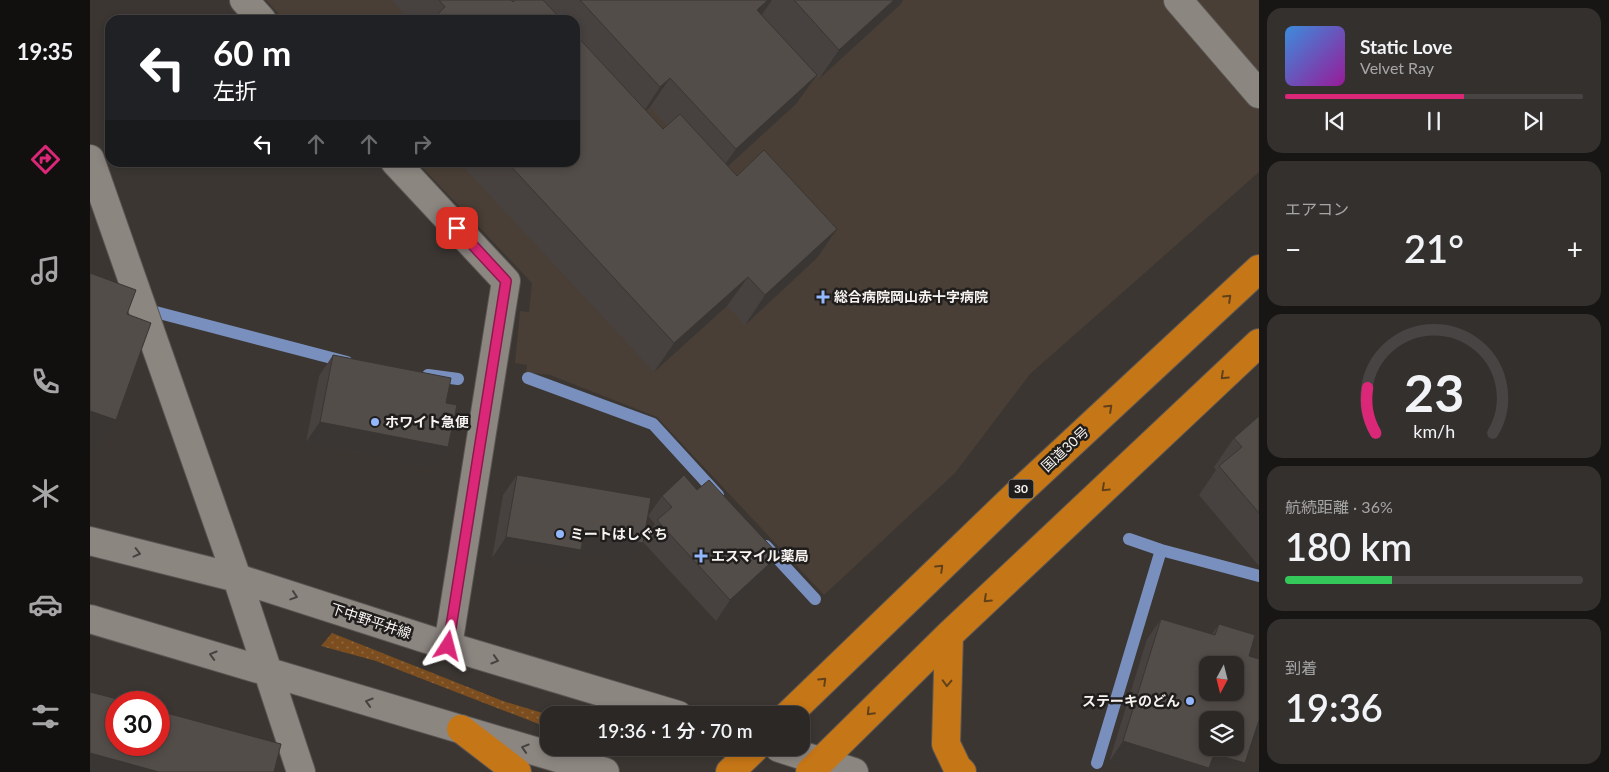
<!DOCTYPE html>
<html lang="ja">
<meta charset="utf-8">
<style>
body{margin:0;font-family:Lato,"Noto Sans JP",sans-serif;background:#34302e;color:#f1f3f6;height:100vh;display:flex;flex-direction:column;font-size:19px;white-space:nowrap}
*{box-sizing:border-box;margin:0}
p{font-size:16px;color:#a6a6a7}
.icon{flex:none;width:28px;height:28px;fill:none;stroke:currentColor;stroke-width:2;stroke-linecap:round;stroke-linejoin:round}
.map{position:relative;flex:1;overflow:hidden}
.details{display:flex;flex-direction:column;gap:8px;padding:8px;background:#181615;width:350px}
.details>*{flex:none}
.guide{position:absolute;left:15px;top:15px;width:475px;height:152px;border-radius:15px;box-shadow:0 2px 8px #0003,0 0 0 1px #484443;background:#202124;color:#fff;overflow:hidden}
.needle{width:32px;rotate:187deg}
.tools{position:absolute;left:1109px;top:656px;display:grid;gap:10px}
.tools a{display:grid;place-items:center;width:45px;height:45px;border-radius:10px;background:#2c2826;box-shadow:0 2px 8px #0003,0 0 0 1px #484443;font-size:25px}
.speed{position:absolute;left:15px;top:691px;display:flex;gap:10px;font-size:25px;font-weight:700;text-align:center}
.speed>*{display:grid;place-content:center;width:65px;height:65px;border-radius:50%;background:#2c2826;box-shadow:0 2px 8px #0003,0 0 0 1px #484443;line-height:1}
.speed .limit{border:8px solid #d22;background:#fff;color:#111}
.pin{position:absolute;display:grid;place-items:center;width:42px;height:42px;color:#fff;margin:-21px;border-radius:10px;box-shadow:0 2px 8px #0006}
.me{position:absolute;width:55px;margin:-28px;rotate:9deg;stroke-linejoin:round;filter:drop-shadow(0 0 4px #0008)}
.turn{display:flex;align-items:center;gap:18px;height:105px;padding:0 25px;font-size:22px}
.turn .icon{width:65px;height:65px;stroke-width:2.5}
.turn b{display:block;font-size:35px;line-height:42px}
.lanes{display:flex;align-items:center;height:48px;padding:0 25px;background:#0003;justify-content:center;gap:25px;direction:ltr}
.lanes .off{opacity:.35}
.big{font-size:38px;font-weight:600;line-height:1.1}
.details .widget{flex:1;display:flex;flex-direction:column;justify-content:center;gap:8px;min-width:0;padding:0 18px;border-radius:15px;background:#34302e}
.details .dial{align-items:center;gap:0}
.dial svg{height:130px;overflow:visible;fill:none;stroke:#484443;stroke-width:7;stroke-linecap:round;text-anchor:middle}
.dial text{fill:#f1f3f6;stroke:none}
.song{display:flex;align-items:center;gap:15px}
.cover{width:60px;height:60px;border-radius:8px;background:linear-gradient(135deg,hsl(210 70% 55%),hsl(300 70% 35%))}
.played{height:5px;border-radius:2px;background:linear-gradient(90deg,#db2777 60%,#484443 60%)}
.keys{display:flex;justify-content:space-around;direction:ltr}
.heat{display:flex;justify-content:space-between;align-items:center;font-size:28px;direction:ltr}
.charge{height:8px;border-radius:4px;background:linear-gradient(90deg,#34c759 36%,#484443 0)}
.trip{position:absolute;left:450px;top:706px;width:270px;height:50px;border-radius:15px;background:#2c2826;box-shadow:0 2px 8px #0003,0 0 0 1px #484443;font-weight:600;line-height:50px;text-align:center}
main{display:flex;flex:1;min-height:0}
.menu{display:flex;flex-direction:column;width:90px;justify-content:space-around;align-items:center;background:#12100f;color:#a6a6a7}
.menu .icon{width:35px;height:35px}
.menu .current{color:#db2777}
.menu b{font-size:22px;color:#f1f3f6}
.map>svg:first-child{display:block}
</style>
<main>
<nav class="menu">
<b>19:35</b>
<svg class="icon current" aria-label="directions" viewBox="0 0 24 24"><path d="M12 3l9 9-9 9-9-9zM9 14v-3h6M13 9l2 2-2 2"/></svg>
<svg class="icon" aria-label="music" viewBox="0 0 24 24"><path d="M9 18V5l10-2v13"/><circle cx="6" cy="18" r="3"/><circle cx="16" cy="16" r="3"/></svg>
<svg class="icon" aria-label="phone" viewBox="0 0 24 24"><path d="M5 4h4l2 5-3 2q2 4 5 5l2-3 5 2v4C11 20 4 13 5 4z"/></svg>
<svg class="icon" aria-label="climate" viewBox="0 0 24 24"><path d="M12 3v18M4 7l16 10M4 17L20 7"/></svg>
<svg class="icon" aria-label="car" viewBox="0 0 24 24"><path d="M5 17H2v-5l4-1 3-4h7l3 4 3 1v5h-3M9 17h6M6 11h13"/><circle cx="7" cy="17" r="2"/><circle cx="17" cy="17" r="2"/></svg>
<svg class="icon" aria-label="filters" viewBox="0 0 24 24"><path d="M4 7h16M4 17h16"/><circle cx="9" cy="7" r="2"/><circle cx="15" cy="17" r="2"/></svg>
</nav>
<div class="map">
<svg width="1169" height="772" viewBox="0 0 1169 772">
<defs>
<pattern id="grass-dots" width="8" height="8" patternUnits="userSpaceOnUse" patternTransform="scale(1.25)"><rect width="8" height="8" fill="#7c4e1f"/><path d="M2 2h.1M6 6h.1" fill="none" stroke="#8f6840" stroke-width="1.8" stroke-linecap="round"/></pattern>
</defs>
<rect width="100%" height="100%" fill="#3b3632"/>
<path fill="#493f36" d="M 176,0 L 1169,0 L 1169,172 L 940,374 L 865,473 L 734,595 L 567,417 L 460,375 L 436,372 L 437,365 L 425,363 L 430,311 L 439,312 L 442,283 L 328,163 L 485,162 L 485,20 L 194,20 Z"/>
<path fill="url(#grass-dots)" d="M 242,633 L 413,701 L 459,715 L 459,728 L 286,661 L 231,646 Z"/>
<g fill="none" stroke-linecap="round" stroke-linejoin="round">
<path stroke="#7990be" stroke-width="12" d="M 54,309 L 257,362
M 338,375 L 368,379
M 438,378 L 563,424 L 628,495
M 1039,539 L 1071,550 L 1169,576
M 676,546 L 725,599
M 1007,763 L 1071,550"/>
<g stroke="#595552" stroke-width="30">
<path id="minor" d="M 154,0 L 172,20
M 1088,0 L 1169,94
M 0,159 L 147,578 L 211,772
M 305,162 L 416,281 L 358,646
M 0,541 L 147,578 L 358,646 L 588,715
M 0,619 L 515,772
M 689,748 L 764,772"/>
</g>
<g stroke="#595552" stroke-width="30">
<path id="highway" d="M 859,635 L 856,744 L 867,767 L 872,772
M 698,715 L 926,495 L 1169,269
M 371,729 L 427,772
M 640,772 L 665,748
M 720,772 L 859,635 L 1169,343"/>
</g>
<use href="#minor" stroke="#8c8681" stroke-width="28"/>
<use href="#highway" stroke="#c57617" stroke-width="28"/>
</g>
<path fill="#47423f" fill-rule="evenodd" d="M 301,0 L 421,0 L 423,2 L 425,0 L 813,0 L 811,4 L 729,79 L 726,76 L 706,104 L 638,166 L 727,258 L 655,325 L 637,306 L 564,372 L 369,162 L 485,162 L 485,20 L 320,20 ZM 560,107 L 577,126 L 573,129 L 556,111 Z
M 243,355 L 356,403 L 358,447 L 344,468 L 216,442 L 229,376 Z
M 1169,416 L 1169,566 L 1109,495 L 1126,470 L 1124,467 L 1144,438 Z
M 427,475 L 554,539 L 565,524 L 558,516 L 572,496 L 675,576 L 626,621 L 553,542 L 539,563 L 488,554 L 476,570 L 402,558 L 413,495 Z
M 1071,619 L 1122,634 L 1129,624 L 1165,635 L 1019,762 L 1057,639 Z"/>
<path fill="#3a3633" d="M 678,0 L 682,0 L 671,16 L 667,10 Z
M 804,0 L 813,0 L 811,4 L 729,79 L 749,50 Z
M 727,75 L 706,104 L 625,178 L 646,149 Z
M 580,78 L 560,107 L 550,117 L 570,87 Z
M 747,229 L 727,258 L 655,325 L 675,295 Z
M 658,277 L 637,306 L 564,372 L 584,343 Z
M 0,411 L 26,420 L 5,449 L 0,448 Z
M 230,422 L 358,447 L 344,468 L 216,442 Z
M 494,532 L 553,543 L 539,563 L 488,554 L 476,570 L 402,558 L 416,537 Z
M 689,555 L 675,576 L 626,621 L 640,600 Z
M 1169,720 L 1169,732 L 1162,742 Z
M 1033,741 L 1124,754 L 1155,763 L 1149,772 L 1052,772 L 1019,762 Z
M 0,753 L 69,772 L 0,772 Z"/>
<path fill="#534d49" stroke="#3a3633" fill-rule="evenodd" d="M 349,0 L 421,0 L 423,2 L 425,0 L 453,0 L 472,20 L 342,20 L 355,7 Z
M 490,0 L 678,0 L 667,10 L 727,75 L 646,149 L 580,78 L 570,87 Z
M 704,0 L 804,0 L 749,50 Z
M 485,34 L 573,129 L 590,114 L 647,176 L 674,150 L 747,229 L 675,295 L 658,277 L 584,343 L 417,162 L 485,162 Z
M 0,273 L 46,290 L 37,314 L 61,323 L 26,420 L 0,411 Z
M 243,355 L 361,378 L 356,403 L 367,405 L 358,447 L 230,422 Z
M 1169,416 L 1169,513 L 1129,466 L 1152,447 L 1144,438 Z
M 427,475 L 561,498 L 553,543 L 494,532 L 491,550 L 416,537 Z
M 594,475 L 607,490 L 619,480 L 689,555 L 640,600 L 567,520 L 582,507 L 572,496 Z
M 1071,619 L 1125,635 L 1129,624 L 1165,635 L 1159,656 L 1169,659 L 1169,720 L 1155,763 L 1124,754 L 1119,768 L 1033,741 ZM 1118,665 L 1145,665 L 1145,692 L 1118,692 ZM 1118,720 L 1145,720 L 1145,748 L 1118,748 Z
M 0,692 L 39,702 L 26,702 L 26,745 L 69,745 L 69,711 L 191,744 L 184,772 L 69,772 L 0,753 Z"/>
<defs><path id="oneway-chevron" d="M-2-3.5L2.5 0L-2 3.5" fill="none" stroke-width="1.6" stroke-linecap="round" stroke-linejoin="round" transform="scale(1.25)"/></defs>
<g stroke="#62411a">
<use href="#oneway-chevron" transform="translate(1138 298) rotate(-43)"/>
<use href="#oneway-chevron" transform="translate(1134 376) rotate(137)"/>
<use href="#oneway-chevron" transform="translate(1019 408) rotate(-43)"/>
<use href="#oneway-chevron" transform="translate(1015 488) rotate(137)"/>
<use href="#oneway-chevron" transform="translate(850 568) rotate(-44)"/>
<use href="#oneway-chevron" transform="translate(897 599) rotate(137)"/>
<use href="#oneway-chevron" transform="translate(733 681) rotate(-44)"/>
<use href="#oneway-chevron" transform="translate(857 683) rotate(92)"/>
<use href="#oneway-chevron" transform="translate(780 712) rotate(135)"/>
</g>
<g stroke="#46423f">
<use href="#oneway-chevron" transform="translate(47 553) rotate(14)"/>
<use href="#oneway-chevron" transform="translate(204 596) rotate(18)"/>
<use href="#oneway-chevron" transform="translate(123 655) rotate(-164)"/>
<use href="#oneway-chevron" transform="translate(405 660) rotate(17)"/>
<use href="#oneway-chevron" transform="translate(279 702) rotate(-163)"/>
<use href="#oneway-chevron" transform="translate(435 748) rotate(-163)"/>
</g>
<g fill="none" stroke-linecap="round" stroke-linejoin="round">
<g stroke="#8e194d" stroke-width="12">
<path id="route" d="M 358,646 L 416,281 L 367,228"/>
</g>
<use href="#route" stroke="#db2777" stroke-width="9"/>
</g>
<g fill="#93b7fd" stroke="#201e1c" stroke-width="2">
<path d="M730.5 289.5h5v5h5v5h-5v5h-5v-5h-5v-5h5z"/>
<circle cx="285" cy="422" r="5"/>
<circle cx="470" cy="534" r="5"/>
<path d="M608.5 548.5h5v5h5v5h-5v5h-5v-5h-5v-5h5z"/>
<circle cx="1100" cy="701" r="5"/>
</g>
<g text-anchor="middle" stroke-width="5" stroke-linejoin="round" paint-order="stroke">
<rect fill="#201e1c" stroke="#b6b3b0" stroke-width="1" x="918.5" y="479.5" width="25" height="19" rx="4"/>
<g font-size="12" font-weight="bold" fill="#f6f3f0">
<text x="931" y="493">30</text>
</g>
<g font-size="14" font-weight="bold" fill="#f6f3f0" stroke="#201e1c" text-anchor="start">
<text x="744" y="302">総合病院岡山赤十字病院</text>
<text x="295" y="427">ホワイト急便</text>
<text x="480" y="539">ミートはしぐち</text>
<text x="621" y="561">エスマイル薬局</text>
<text x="1090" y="706" text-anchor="end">ステーキのどん</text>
</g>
<g font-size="14" fill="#f6f3f0" stroke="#201e1c">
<text transform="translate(975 449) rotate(-43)" y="5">国道30号</text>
<text transform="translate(281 621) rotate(18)" y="5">下中野平井線</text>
</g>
</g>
</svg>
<div class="tools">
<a><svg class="needle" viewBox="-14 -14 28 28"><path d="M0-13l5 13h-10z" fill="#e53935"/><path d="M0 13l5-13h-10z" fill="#a6a6a7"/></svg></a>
<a><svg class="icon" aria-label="layers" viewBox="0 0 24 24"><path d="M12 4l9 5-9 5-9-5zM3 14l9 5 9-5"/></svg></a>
</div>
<div class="speed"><div class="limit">30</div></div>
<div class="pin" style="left:367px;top:228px;background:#d93025"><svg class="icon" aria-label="arrive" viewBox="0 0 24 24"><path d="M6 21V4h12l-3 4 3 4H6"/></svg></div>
<svg class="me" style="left:358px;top:646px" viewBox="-20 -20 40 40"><path d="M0-17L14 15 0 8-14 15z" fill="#db2777" stroke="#fff" stroke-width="4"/></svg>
<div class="trip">19:36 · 1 分 · 70 m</div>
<div class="guide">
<div class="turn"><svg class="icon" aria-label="left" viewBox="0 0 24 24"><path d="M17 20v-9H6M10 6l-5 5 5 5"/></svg><div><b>60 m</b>左折</div></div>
<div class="lanes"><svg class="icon" aria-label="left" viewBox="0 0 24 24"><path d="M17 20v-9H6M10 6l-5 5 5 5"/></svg><svg class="icon off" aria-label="ahead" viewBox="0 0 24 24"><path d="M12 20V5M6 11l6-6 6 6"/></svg><svg class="icon off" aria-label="ahead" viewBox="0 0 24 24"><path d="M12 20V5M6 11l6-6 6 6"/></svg><svg class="icon off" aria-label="right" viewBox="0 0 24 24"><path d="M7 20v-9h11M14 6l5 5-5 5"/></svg></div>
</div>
</div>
<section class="details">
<div class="widget">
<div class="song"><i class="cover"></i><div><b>Static Love</b><p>Velvet Ray</p></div></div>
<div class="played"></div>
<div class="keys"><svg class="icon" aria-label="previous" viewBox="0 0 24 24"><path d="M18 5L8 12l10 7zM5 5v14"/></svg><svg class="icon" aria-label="pause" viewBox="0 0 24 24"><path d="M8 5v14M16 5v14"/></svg><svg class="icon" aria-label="next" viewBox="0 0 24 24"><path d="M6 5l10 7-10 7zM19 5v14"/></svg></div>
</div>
<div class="widget"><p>エアコン</p>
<div class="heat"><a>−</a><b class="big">21°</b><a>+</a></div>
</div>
<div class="widget dial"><svg viewBox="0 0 100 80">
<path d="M14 69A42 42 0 1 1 86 69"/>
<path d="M14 69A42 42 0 0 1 9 41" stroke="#db2777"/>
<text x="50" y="56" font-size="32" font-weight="700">23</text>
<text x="50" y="72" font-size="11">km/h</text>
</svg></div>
<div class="widget"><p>航続距離 · 36%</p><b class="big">180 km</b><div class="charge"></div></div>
<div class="widget"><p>到着</p><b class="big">19:36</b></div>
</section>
</main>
